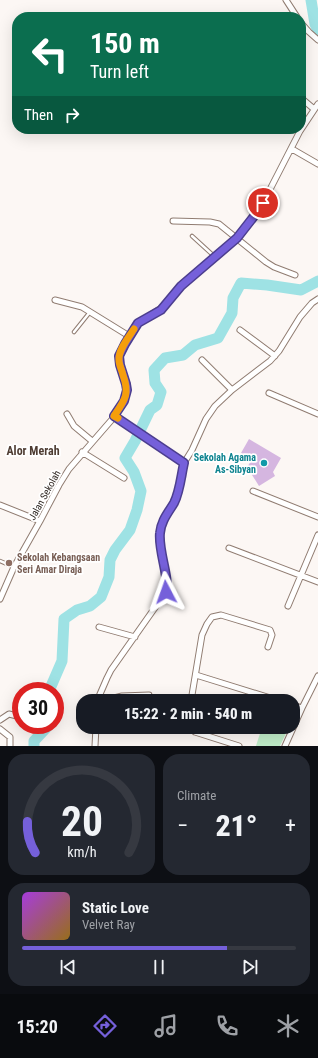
<!DOCTYPE html>
<meta charset="utf-8">
<style>
body{margin:0;font-family:"Roboto Condensed",sans-serif;background:#242831;color:#f1f3f6;height:100vh;display:flex;flex-direction:column;font-size:15px;white-space:nowrap}
*{box-sizing:border-box;margin:0}
p{font-size:13px;color:#9ea1a6}
.icon{flex:none;width:22px;height:22px;fill:none;stroke:currentColor;stroke-width:2;stroke-linecap:round;stroke-linejoin:round}
.map{position:relative;height:746px;overflow:hidden}
.side{display:flex;flex-direction:column;gap:8px;padding:8px;background:#0d0f14;flex:1}
.side>*{flex:none}
.hud{position:absolute;left:12px;top:12px;width:294px;height:122px;border-radius:16px;box-shadow:0 4px 16px #0002;background:#0b6e4f;color:#fff;overflow:hidden}
.speed{position:absolute;left:12px;top:682px;display:flex;gap:8px;font-size:20px;font-weight:700;text-align:center}
.speed>*{display:grid;place-content:center;width:52px;height:52px;border-radius:50%;background:#171b24;box-shadow:0 4px 16px #0002;line-height:1}
.speed .limit{border:6px solid #d22;background:#fff;color:#111}
.pin{position:absolute;display:grid;place-items:center;width:34px;height:34px;color:#fff;margin:-17px;border:2px solid #fff;border-radius:50%;box-shadow:0 1px 4px #0007}
.me{position:absolute;width:44px;margin:-22px;rotate:356deg;stroke-linejoin:round;filter:drop-shadow(0 0 3px #0008)}
.turn{display:flex;align-items:center;gap:14px;height:84px;padding:0 12px;font-size:18px}
.turn .icon{width:52px;height:52px;stroke-width:2.5}
.turn b{display:block;font-size:28px;line-height:34px}
.then{display:flex;align-items:center;height:38px;padding:0 12px;background:#0003;gap:8px;font-size:15px}
.big{font-size:30px;font-weight:800;line-height:1.1}
.side .card{flex:1;display:flex;flex-direction:column;justify-content:center;gap:6px;min-width:0;padding:0 14px;border-radius:16px;background:#242831}
.side .dial{align-items:center;gap:0}
.dial svg{height:104px;overflow:visible;fill:none;stroke:#363941;stroke-width:7;stroke-linecap:round;text-anchor:middle}
.dial text{fill:#f1f3f6;stroke:none}
.song{display:flex;align-items:center;gap:12px}
.cover{width:48px;height:48px;border-radius:6px;background:linear-gradient(135deg,hsl(280 70% 55%),hsl(40 70% 35%))}
.played{height:4px;border-radius:2px;background:linear-gradient(90deg,#7560da 75%,#363941 75%)}
.keys{display:flex;justify-content:space-around;direction:ltr}
.heat{display:flex;justify-content:space-between;align-items:center;font-size:22px;direction:ltr}
.side .tiles{flex:1;display:grid;gap:8px;grid-template-columns:1fr 1fr}
.card:last-child{grid-column:span 2}
.trip{position:absolute;left:76px;top:694px;width:224px;height:40px;border-radius:16px;background:#171b24;box-shadow:0 4px 16px #0002;font-weight:800;line-height:40px;text-align:center}
.dock{display:flex;height:64px;justify-content:space-around;align-items:center;background:#090b0e;color:#9ea1a6}
.dock .icon{width:28px;height:28px}
.dock .selected{color:#7560da}
.dock b{font-size:18px;color:#f1f3f6}
.map>svg:first-child{display:block}
</style>
<div class="map">
<svg width="318" height="746" viewBox="0 0 318 746">
<rect width="100%" height="100%" fill="#fcf7f4"/>
<path fill="#c0edc9" d="M 262,727 L 289,727 L 280,746 L 256,746 Z"/>
<g fill="none" stroke-linecap="round" stroke-linejoin="round">
<path stroke="#9ee2e4" stroke-width="11" d="M 311,0 L 315,24 L 318,30
M 49,691 L 62,661 L 64,619 L 77,610 L 90,606 L 101,597 L 109,577 L 110,560 L 115,550 L 130,530 L 137,510 L 141,491 L 134,472 L 125,458 L 135,441 L 150,410 L 157,405 L 161,392 L 155,383 L 154,370 L 165,358 L 183,355 L 195,345 L 218,338 L 232,313 L 233,298 L 241,283 L 267,285 L 301,290 L 318,281
M 34,746 L 34,741 L 49,725"/>
</g>
<path fill="#d5b6e0" d="M 249,439 L 281,458 L 273,472 L 275,476 L 259,486 L 247,467 L 252,460 L 241,453 Z"/>
<g fill="none" stroke-linecap="round" stroke-linejoin="round">
<g stroke="#907c71" stroke-width="4.5">
<path id="lane" d="M 192,236 L 215,257
M 74,332 L 90,312
M 0,561 L 14,567"/>
</g>
<g stroke="#907c71" stroke-width="7">
<path id="street" d="M 286,0 L 297,17
M 301,23 L 309,32 L 318,40
M 301,98 L 314,109
M 292,149 L 318,164
M 173,221 L 210,222 L 219,224 L 266,262 L 274,267 L 295,275
M 55,300 L 82,307 L 129,336
M 240,330 L 275,356
M 202,360 L 232,390
M 269,393 L 318,414
M 67,414 L 74,426 L 92,441
M 115,416 L 184,463
M 82,452 L 124,478
M 253,491 L 318,517
M 0,505 L 40,521
M 229,548 L 318,582
M 0,599 L 14,567 L 40,521 L 59,485 L 69,469 L 115,416 L 124,401 L 126,396 L 127,384 L 119,361 L 121,351 L 129,336 L 138,323 L 163,307 L 181,285 L 228,247 L 237,238 L 250,223 L 263,203 L 300,131 L 318,104
M 288,606 L 318,535
M 99,627 L 135,637
M 196,675 L 280,701
M 97,701 L 107,678 L 111,670 L 166,592 L 167,584 L 160,546 L 160,532 L 162,524 L 174,502 L 179,489 L 184,463 L 192,450 L 206,419 L 215,406 L 232,390 L 270,361 L 279,351 L 300,317 L 312,303 L 318,299
M 102,701 L 122,696 L 149,695
M 191,701 L 202,635 L 207,624 L 212,617 L 221,615 L 270,630 L 272,635 L 268,647
M 293,705 L 302,708
M 0,720 L 9,714 L 21,717
M 189,727 L 195,732 L 239,746
M 0,729 L 10,737 L 10,746
M 95,746 L 96,727
M 285,746 L 302,708 L 318,676"/>
</g>
<use href="#lane" stroke="#fff" stroke-width="2.5"/>
<use href="#street" stroke="#fff" stroke-width="5"/>
</g>
<g fill="none" stroke-linecap="round" stroke-linejoin="round">
<g stroke="#4c3e8e" stroke-width="10">
<path id="route" d="M 166,592 C 170,578 158,551 160,533 C 161,521 168,513 174,503 C 180,491 181,476 184,463 L 114,416 L 124,401 L 127,390 L 126,384 L 120,365 L 119,356 L 125,344 L 138,323 L 161,310 L 181,286 L 237,238 L 255,215 L 263,203"/>
</g>
<use href="#route" stroke="#7560da" stroke-width="7"/>
<path stroke="#f59e0b" stroke-width="7" d="M 118,418 L 114,416 C 125,400 130,394 123,375 C 122,370 119,365 119,360 C 118,350 129,337 134,329"/>
</g>
<circle fill="#0f9aa8" stroke="#fff" stroke-width="1.5" cx="264" cy="463" r="4"/>
<circle fill="#8d6e63" stroke="#fff" stroke-width="1.5" cx="9" cy="563" r="4"/>
<g text-anchor="middle" stroke-width="3.5" stroke-linejoin="round" paint-order="stroke">
<g font-size="10" font-weight="bold" fill="#0d838f" stroke="#fff" text-anchor="end">
<text x="256" y="461">Sekolah Agama<tspan x="256" dy="12">As-Sibyan</tspan></text>
</g>
<g font-size="10" fill="#271f1a" stroke="#fff">
<text transform="translate(44 495) rotate(-61)" y="4">Jalan Sekolah</text>
</g>
<g font-size="10" font-weight="bold" fill="#785e54" stroke="#fff" text-anchor="start">
<text x="17" y="561">Sekolah Kebangsaan<tspan x="17" dy="12">Seri Amar Diraja</tspan></text>
</g>
<g font-size="12" font-weight="bold" fill="#4e3c32" stroke="#fff">
<text x="33" y="455">Alor Merah</text>
</g>
</g>
</svg>
<div class="speed"><div class="limit">30</div></div>
<div class="pin" style="left:263px;top:203px;background:#d93025"><svg class="icon" aria-label="arrive" viewBox="0 0 24 24"><path d="M6 21V4h12l-3 4 3 4H6"/></svg></div>
<svg class="me" style="left:166px;top:592px" viewBox="-20 -20 40 40"><path d="M0-17L14 15 0 8-14 15z" fill="#7560da" stroke="#fff" stroke-width="4"/></svg>
<div class="trip">15:22 · 2 min · 540 m</div>
<div class="hud">
<div class="turn"><svg class="icon" aria-label="left" viewBox="0 0 24 24"><path d="M17 20v-9H6M10 6l-5 5 5 5"/></svg><div><b>150 m</b>Turn left</div></div>
<div class="then">Then<svg class="icon" aria-label="right" viewBox="0 0 24 24"><path d="M7 20v-9h11M14 6l5 5-5 5"/></svg></div>
</div>
</div>
<section class="side">
<div class="tiles">
<div class="card dial"><svg viewBox="0 0 100 80">
<path d="M14 69A42 42 0 1 1 86 69"/>
<path d="M14 69A42 42 0 0 1 8 45" stroke="#7560da"/>
<text x="50" y="56" font-size="32" font-weight="700">20</text>
<text x="50" y="72" font-size="11">km/h</text>
</svg></div>
<div class="card"><p>Climate</p>
<div class="heat"><a>−</a><b class="big">21°</b><a>+</a></div>
</div>
<div class="card">
<div class="song"><i class="cover"></i><div><b>Static Love</b><p>Velvet Ray</p></div></div>
<div class="played"></div>
<div class="keys"><svg class="icon" aria-label="previous" viewBox="0 0 24 24"><path d="M18 5L8 12l10 7zM5 5v14"/></svg><svg class="icon" aria-label="pause" viewBox="0 0 24 24"><path d="M8 5v14M16 5v14"/></svg><svg class="icon" aria-label="next" viewBox="0 0 24 24"><path d="M6 5l10 7-10 7zM19 5v14"/></svg></div>
</div>
</div>
</section>
<nav class="dock">
<b>15:20</b>
<svg class="icon selected" aria-label="directions" viewBox="0 0 24 24"><path d="M12 3l9 9-9 9-9-9zM9 14v-3h6M13 9l2 2-2 2"/></svg>
<svg class="icon" aria-label="music" viewBox="0 0 24 24"><path d="M9 18V5l10-2v13"/><circle cx="6" cy="18" r="3"/><circle cx="16" cy="16" r="3"/></svg>
<svg class="icon" aria-label="phone" viewBox="0 0 24 24"><path d="M5 4h4l2 5-3 2q2 4 5 5l2-3 5 2v4C11 20 4 13 5 4z"/></svg>
<svg class="icon" aria-label="climate" viewBox="0 0 24 24"><path d="M12 3v18M4 7l16 10M4 17L20 7"/></svg>
</nav>
